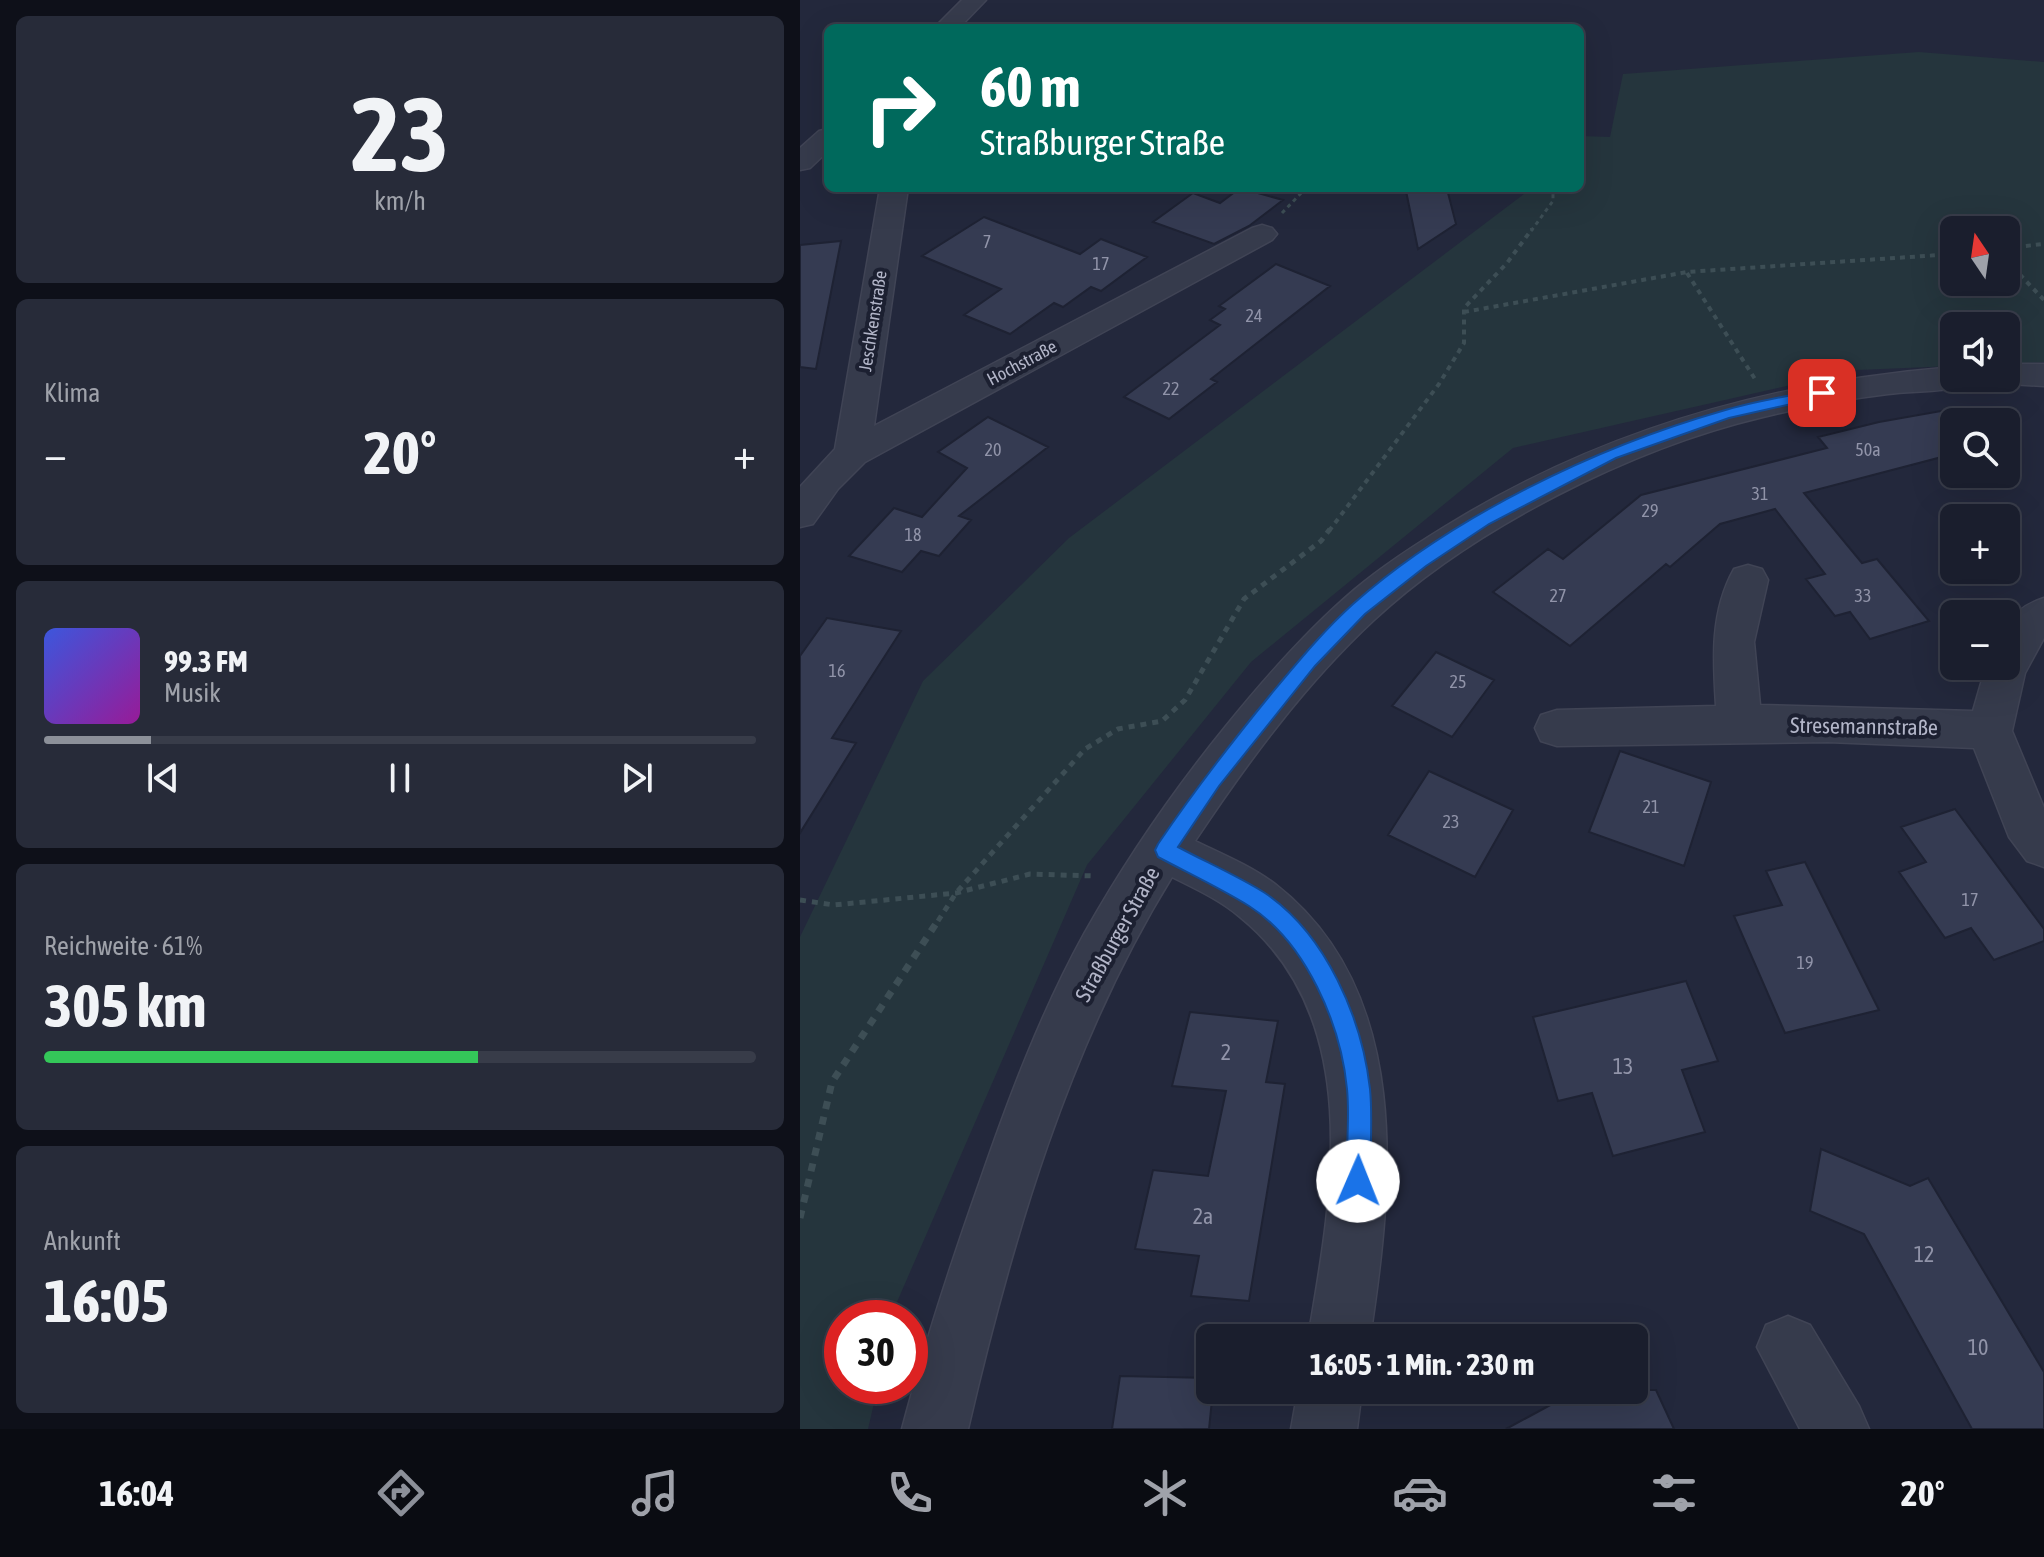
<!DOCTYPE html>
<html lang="de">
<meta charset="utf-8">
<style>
body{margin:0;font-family:"Asap Condensed",sans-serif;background:#272b39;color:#f1f3f6;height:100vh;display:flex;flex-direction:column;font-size:30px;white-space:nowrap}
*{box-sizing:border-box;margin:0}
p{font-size:26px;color:#9fa2aa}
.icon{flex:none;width:44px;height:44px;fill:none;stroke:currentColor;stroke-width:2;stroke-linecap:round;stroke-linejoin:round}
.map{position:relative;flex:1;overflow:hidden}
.details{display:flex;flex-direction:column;gap:16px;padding:16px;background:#0e1019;width:800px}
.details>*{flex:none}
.banner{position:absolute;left:24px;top:24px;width:760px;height:168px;border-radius:12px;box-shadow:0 8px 32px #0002,0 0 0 2px #383c49;background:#00695c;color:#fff;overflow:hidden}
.needle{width:52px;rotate:347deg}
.buttons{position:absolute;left:1140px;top:216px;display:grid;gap:16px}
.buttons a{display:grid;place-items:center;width:80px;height:80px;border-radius:12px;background:#1a1e2d;box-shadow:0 8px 32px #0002,0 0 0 2px #383c49;font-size:40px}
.speed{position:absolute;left:24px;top:1300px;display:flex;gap:16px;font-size:40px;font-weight:700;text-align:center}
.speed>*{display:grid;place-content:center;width:104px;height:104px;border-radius:50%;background:#1a1e2d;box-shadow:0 8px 32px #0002,0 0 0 2px #383c49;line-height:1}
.speed .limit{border:12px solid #d22;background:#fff;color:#111}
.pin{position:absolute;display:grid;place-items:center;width:68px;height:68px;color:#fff;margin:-34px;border-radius:16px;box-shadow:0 4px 12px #0006}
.me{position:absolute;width:88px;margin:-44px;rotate:1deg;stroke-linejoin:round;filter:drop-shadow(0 0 6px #0008)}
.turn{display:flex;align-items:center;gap:28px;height:168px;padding:0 24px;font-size:36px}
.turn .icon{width:104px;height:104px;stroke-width:2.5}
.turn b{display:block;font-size:56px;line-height:68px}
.big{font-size:60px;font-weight:700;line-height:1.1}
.details .card{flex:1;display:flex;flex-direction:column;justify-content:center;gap:12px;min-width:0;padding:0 28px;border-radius:12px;background:#272b39}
.details .dial{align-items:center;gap:0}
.dial b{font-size:104px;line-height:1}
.song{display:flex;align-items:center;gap:24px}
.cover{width:96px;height:96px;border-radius:12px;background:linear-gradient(135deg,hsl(230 70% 55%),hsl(300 70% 35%))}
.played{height:8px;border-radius:4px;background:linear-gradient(90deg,#8c9099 15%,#383c49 15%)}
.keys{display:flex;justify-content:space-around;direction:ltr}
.heat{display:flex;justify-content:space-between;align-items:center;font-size:44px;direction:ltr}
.charge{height:12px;border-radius:6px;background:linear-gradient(90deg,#34c759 61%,#383c49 0)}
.trip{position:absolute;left:396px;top:1324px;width:452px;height:80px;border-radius:12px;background:#1a1e2d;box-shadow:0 8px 32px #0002,0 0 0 2px #383c49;font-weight:700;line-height:80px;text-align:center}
.tab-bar{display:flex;height:128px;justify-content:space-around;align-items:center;background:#0a0c12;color:#9fa2aa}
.tab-bar .icon{width:56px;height:56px}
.tab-bar .active{color:#8c9099}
.tab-bar b{font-size:36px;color:#f1f3f6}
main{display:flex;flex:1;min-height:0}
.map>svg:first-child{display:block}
</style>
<main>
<section class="details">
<div class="card dial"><b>23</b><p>km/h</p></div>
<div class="card"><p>Klima</p>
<div class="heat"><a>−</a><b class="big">20°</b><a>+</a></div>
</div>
<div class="card">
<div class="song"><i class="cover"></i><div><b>99.3 FM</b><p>Musik</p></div></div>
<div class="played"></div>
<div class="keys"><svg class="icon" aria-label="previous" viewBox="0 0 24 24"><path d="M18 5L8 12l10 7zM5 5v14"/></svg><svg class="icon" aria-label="pause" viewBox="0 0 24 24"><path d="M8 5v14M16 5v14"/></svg><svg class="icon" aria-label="next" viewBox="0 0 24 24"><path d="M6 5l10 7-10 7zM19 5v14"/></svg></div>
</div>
<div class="card"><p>Reichweite · 61%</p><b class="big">305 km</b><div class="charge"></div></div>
<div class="card"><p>Ankunft</p><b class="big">16:05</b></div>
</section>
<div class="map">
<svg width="1244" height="1429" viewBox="0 0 1244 1429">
<rect width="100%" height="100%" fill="#23283c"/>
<path fill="#25353d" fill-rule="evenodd" d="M 1119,52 L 1244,62 L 1244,362 L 1206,364 L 1206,326 L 1154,326 L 1154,366 L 1057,370 L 713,448 L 451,662 L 287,865 L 97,1302 L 93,1318 L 42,1318 L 42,1386 L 78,1386 L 68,1429 L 0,1429 L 0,937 L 123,681 L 269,538 L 732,188 L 780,188 L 780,136 L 810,137 L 823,74 ZM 1154,230 L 1206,230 L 1206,282 L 1154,282 Z"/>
<path fill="#353b52" stroke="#1e2233" stroke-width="2" d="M 440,188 L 483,200 L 449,226 L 414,244 L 353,222 L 393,193 L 420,203 Z
M 647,189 L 656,224 L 618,249 L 606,191 Z
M 184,217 L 280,254 L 301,239 L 347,257 L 301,291 L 291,287 L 263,307 L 254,303 L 210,334 L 164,315 L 201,289 L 122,256 Z
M 41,241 L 16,369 L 0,367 L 0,245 Z
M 476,264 L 530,286 L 411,379 L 417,382 L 369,419 L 324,397 L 420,325 L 410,320 L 425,309 L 419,306 Z
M 1158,408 L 1170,422 L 1154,422 L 1154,472 L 1142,457 L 1004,493 L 1062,563 L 1077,559 L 1129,621 L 1070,639 L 1050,612 L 1035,616 L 1006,579 L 1025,574 L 975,509 L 920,524 L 870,567 L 866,564 L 770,646 L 693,592 L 748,549 L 763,559 L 841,495 L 1027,448 L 1018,437 L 1079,422 Z
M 188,417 L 248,447 L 159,516 L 171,520 L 139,556 L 121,551 L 102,572 L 49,556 L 94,508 L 122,517 L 167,468 L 138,452 Z
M 27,618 L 101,631 L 32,738 L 56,743 L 0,833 L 0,656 Z
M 636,652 L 694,680 L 652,737 L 592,706 Z
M 820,751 L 911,782 L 884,866 L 789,832 Z
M 629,771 L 713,810 L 675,877 L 588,835 Z
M 1155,809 L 1244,929 L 1244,941 L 1194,960 L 1171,928 L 1145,938 L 1099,872 L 1126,862 L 1101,827 Z
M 1005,862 L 1079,1010 L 985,1033 L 934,916 L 982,905 L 966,871 Z
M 886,981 L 918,1061 L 882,1070 L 905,1132 L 813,1156 L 792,1093 L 758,1101 L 733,1017 Z
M 390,1012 L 478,1021 L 466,1082 L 485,1084 L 449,1301 L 391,1296 L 399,1256 L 335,1249 L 353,1170 L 408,1176 L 426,1091 L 372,1086 Z
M 1021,1149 L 1110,1186 L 1128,1178 L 1244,1372 L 1244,1429 L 1172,1429 L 1064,1234 L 1010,1211 Z
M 320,1376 L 410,1378 L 410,1390 L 413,1390 L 409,1429 L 312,1429 Z
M 778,1390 L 856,1390 L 874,1429 L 706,1429 Z"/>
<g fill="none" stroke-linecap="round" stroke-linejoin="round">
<g stroke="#404455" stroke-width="3">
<path id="minor" d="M 162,0 L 186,0 L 159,28 L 134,28 Z
M 28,129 L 28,151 L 10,168 L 0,170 L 0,148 L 19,131 Z
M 80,188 L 108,188 L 74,426 L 452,228 L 462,225 L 472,228 L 477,234 L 472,240 L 65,462 L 38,489 L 13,524 L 0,527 L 0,487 L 35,449 Z
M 1206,364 L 1244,364 L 1244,386 L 1194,383 L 1191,378 L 1206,378 Z
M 1154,367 L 1154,378 L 1171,378 L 1166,386 C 1141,392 1114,391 1088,394 C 1046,399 1004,407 963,417 C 832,448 673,528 574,620 C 505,684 447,763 395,841 C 422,854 451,866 475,884 C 614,992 593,1186 570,1338 L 508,1338 C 532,1199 566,1019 440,917 C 420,900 396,889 372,877 C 269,1044 212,1239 168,1429 L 102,1429 C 124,1345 151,1263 180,1181 C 209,1097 241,1012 284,934 C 325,861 373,791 426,726 C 465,678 507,630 554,590 C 587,562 624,539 661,517 C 813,426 979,381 1154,367 Z
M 948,565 L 962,569 L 968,580 L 954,642 L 960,705 L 1173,711 L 1186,666 L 1206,666 C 1206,629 1205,611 1244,598 L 1244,638 L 1225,673 L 1212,731 L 1244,808 L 1244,867 L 1227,861 L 1209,837 L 1174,748 L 1028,742 L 757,746 L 741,741 L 735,728 L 741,715 L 757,710 L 916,706 C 913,659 910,612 934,569 Z
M 988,1316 L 1010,1325 L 1059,1406 L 1069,1429 L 1000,1429 L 957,1347 L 966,1325 Z
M 498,1390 L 562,1390 L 557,1429 L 491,1429 Z"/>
</g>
<path stroke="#3d4e55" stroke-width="3" stroke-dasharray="4 4" stroke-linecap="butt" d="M 482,213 L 506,188
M 731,231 L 753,201 L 753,188"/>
<path stroke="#3d4e55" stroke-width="4" stroke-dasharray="5 5" stroke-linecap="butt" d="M 1206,248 L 1244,244
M 1206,260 L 1244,300
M 887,273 L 955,379
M 664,312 L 887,272 L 1154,254
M 529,531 L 639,384 L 664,343 L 664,308 L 707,263 L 732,229"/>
<path stroke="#3d4e55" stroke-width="5" stroke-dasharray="6 6" stroke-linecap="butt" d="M 0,900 L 34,905 L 156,893 L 230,874 L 295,876
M 138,921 L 156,893 L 285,749 L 318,729 L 362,721 L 385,700 L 444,599 L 521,541 L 530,529"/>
<path stroke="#3d4e55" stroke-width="7" stroke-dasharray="8 8" stroke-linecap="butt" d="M 0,1218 L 32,1082 L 139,919"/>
<use href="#minor" fill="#363b4c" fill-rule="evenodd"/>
</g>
<path fill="#1a73e8" stroke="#114b97" stroke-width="2" d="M 1022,389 L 1027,390 L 1027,396 L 929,418 L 816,458 L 689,524 L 626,566 L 565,614 L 515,666 L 419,786 L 378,847 C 406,862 438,876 465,893 C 526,934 562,1018 570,1089 C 573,1119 570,1151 570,1181 L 566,1190 L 558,1193 L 550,1190 L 546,1181 C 546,1151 550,1119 547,1089 C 541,1025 506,942 449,906 C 420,888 388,873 358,857 L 355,850 L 358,844 C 393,792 431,743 471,694 C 497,663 523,631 553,604 C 651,517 796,447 922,411 C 954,401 989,396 1022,389 Z"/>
<g text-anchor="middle" stroke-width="8" stroke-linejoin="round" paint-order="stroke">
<g font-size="18" fill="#9194a9">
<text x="187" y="248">7</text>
<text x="301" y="270">17</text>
<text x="454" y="322">24</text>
<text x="371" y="395">22</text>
<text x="193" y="456">20</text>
<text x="1068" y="456">50a</text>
<text x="960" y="500">31</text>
<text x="850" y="517">29</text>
<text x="113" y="541">18</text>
<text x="758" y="602">27</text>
<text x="1063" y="602">33</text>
<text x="37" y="677">16</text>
<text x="658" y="688">25</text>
<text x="851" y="813">21</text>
<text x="651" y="828">23</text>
<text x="1170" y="906">17</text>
<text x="1005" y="969">19</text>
</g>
<g font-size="18" fill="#b2b5c8" stroke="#1c2031">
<text transform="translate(73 321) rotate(-81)" y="6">Jeschkenstraße</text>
<text transform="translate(222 363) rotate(-28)" y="6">Hochstraße</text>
</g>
<g font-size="22" fill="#b2b5c8" stroke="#1c2031">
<text transform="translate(1064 726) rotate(1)" y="8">Stresemannstraße</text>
<text transform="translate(317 934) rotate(-61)" y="8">Straßburger Straße</text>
</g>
<g font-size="22" fill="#9194a9">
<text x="426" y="1060">2</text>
<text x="823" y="1074">13</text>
<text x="403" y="1224">2a</text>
<text x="1124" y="1262">12</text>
<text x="1178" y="1355">10</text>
</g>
</g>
</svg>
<div class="buttons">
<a><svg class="needle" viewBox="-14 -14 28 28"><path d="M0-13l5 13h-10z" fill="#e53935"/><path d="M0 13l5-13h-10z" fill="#9fa2aa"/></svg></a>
<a><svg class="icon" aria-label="sound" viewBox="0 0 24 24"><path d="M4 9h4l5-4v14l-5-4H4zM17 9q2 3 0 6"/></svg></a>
<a><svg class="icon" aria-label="search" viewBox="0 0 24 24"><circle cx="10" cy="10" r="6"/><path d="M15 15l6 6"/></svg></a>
<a>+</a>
<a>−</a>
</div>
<div class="speed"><div class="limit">30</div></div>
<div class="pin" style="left:1022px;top:393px;background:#d93025"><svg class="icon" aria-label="arrive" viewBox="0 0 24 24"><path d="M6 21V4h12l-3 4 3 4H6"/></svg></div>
<svg class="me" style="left:558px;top:1181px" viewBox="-20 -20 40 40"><circle r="19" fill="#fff"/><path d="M0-13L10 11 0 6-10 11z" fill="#1a73e8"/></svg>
<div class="trip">16:05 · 1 Min. · 230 m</div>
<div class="banner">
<div class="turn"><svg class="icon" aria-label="right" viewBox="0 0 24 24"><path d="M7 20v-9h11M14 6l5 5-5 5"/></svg><div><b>60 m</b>Straßburger Straße</div></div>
</div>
</div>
</main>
<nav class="tab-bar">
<b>16:04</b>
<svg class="icon active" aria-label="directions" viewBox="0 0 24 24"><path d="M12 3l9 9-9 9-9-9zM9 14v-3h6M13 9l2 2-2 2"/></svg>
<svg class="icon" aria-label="music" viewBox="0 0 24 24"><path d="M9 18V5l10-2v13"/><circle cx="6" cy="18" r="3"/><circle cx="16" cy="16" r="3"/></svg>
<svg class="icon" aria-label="phone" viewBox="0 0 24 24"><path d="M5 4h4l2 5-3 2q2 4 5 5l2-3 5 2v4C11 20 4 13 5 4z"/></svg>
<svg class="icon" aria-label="climate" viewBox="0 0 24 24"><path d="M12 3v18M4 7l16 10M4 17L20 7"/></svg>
<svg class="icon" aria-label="car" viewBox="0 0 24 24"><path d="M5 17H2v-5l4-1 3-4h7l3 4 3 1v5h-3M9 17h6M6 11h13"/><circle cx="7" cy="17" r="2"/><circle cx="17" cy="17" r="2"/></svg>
<svg class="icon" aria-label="filters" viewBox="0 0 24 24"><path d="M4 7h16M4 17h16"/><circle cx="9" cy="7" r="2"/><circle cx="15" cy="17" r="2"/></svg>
<b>20°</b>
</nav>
